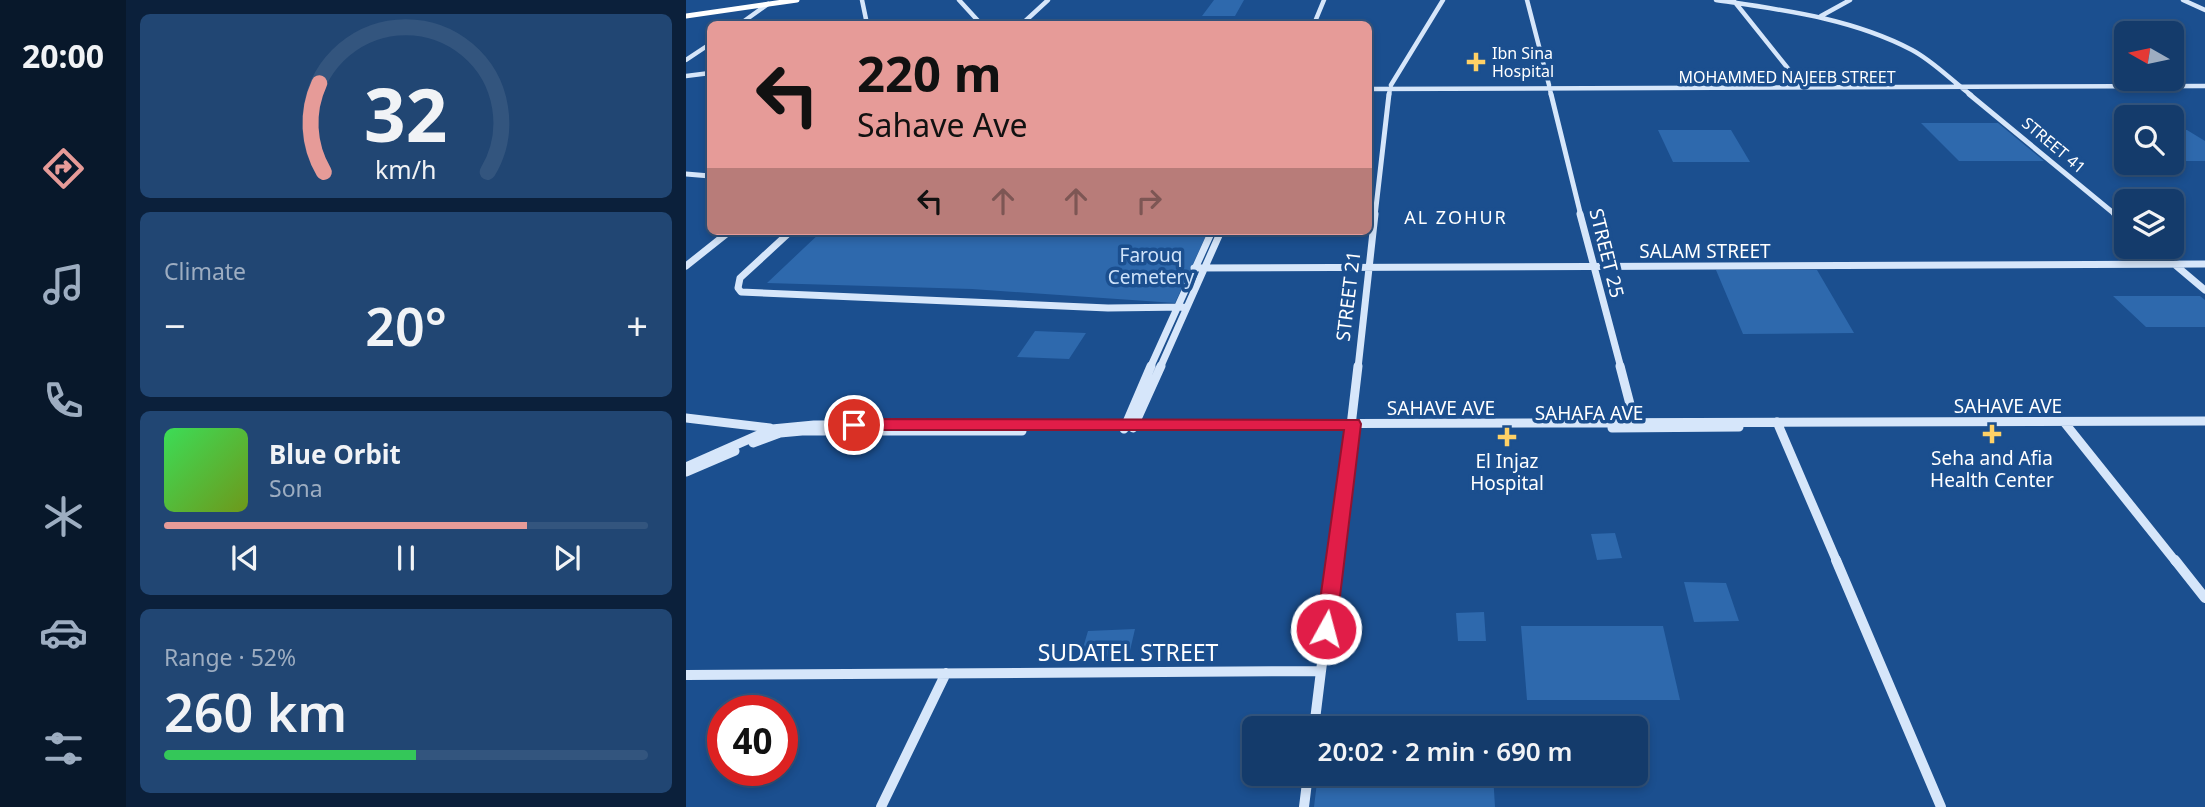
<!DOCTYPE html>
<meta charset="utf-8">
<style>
body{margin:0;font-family:"Noto Sans",sans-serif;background:#214673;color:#f1f3f6;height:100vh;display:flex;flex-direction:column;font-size:26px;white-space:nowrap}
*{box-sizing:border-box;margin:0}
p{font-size:23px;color:#9dadc1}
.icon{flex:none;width:38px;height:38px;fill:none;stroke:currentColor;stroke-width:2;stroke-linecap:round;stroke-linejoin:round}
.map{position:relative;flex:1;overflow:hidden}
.details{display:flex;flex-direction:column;gap:14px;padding:14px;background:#0b203b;width:560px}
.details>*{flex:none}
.guide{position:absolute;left:21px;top:21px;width:665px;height:214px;border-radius:10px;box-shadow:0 4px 10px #0003,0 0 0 2px #33557e;background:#e69b98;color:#111;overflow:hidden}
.needle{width:46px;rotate:279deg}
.buttons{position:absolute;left:1428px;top:21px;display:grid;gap:14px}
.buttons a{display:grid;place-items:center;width:70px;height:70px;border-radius:10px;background:#143b6b;box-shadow:0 4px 10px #0003,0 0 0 2px #33557e;font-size:35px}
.speed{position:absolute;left:21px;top:695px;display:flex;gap:14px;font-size:35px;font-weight:700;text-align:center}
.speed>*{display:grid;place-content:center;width:91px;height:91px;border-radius:50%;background:#143b6b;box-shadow:0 4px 10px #0003,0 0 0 2px #33557e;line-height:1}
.speed .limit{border:10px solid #d22;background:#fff;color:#111}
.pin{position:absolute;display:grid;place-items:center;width:60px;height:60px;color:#fff;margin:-30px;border:4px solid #fff;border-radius:50%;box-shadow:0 2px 7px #0007}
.me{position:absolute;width:77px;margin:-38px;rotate:7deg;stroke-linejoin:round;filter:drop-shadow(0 0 5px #0008)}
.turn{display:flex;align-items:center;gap:24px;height:147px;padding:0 35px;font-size:32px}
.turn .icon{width:91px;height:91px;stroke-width:2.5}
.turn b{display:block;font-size:49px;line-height:60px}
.lanes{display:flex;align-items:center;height:66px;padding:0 35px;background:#0003;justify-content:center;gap:35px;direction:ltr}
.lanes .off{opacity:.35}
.big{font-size:52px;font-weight:600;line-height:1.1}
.details .card{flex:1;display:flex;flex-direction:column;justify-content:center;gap:10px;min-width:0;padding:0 24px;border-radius:10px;background:#214673}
.details .dial{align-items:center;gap:0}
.dial svg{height:182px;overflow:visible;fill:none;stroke:#33557e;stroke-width:7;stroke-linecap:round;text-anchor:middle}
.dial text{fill:#f1f3f6;stroke:none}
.song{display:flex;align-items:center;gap:21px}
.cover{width:84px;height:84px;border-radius:10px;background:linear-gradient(135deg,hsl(130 70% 55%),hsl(80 70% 35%))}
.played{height:7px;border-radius:4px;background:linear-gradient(90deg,#e69b98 75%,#33557e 75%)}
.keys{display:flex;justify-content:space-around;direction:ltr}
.heat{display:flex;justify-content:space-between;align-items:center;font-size:38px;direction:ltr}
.charge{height:10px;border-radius:5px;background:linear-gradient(90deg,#34c759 52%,#33557e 0)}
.trip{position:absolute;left:556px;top:716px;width:406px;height:70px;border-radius:10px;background:#143b6b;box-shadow:0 4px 10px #0003,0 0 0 2px #33557e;font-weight:600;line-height:70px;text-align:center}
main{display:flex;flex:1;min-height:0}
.dock{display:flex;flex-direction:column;width:126px;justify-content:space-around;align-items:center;background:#08182b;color:#9dadc1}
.dock .icon{width:49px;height:49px}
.dock .on{color:#e69b98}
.dock b{font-size:32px;color:#f1f3f6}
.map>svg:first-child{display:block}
</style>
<main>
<nav class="dock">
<b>20:00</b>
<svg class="icon on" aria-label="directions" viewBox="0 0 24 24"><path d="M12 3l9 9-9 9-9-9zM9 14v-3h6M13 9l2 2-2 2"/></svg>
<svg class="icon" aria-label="music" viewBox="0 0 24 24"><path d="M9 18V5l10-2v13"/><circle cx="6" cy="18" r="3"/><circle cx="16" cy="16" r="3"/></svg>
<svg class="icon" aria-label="phone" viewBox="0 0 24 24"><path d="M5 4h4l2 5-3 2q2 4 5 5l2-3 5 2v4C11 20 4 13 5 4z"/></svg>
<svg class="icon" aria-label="climate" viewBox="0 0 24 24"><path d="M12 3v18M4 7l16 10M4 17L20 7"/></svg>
<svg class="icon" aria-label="car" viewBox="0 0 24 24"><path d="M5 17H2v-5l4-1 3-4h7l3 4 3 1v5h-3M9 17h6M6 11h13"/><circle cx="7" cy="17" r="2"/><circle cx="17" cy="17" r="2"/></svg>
<svg class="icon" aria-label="filters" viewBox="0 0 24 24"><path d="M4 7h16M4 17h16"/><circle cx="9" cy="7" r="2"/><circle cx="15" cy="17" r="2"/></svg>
</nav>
<section class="details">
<div class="card dial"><svg viewBox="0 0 100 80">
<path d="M14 69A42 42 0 1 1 86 69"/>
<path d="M14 69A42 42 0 0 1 12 30" stroke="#e69b98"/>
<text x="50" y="56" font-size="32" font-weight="700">32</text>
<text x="50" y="72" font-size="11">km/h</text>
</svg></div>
<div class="card"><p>Climate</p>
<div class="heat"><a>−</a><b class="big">20°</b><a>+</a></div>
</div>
<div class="card">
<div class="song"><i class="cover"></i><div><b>Blue Orbit</b><p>Sona</p></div></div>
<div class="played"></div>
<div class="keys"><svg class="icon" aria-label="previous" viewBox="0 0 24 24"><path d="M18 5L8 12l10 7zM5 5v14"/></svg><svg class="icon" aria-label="pause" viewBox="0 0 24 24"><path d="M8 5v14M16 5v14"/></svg><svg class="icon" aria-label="next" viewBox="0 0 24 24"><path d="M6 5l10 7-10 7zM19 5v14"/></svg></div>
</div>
<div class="card"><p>Range · 52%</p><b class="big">260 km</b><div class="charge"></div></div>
</section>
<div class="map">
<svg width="1519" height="807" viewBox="0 0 1519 807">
<rect width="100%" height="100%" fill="#1b4f8f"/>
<path fill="#2e69ad" d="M 528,0 L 558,0 L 549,16 L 516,16 Z
M 1235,123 L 1312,123 L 1358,161 L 1273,161 Z
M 972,130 L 1045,130 L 1064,162 L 987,162 Z
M 1486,130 L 1501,130 L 1519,141 L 1519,161 L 1486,161 Z
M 136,231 L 522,231 L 489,303 L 286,289 L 81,283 Z
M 1030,270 L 1131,270 L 1168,333 L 1057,334 Z
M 1427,296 L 1514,296 L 1519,300 L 1519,327 L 1460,327 Z
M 349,331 L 400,333 L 383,359 L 331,357 Z
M 929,533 L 936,558 L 911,560 L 905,534 Z
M 998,582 L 1040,583 L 1053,621 L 1008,622 Z
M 798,612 L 800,641 L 772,641 L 770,613 Z
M 835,626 L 977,626 L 994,700 L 841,700 Z
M 449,629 L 443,655 L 394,658 L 402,631 Z
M 632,774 L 807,774 L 809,807 L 628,807 Z"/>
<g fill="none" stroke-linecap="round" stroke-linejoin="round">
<path stroke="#d6e6fa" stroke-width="4.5" d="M 176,0 L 181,24
M 273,0 L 295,24
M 841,0 L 863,85
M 1030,0 C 1097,10 1165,18 1226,50 C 1247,61 1266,81 1285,95
M 1497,0 L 1519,10
M 1048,1 L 1116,86
M 1135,16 L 1164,0
M 54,24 L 82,4
M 336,24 L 362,0
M 628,24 L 638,0
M 0,60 L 24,44
M 0,76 L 24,73
M 705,85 L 757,0
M 682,89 L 1519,86
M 864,89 L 865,95
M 703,95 L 704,89"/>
<path stroke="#d6e6fa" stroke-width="5" d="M 865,94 L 895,216
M 1283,94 L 1431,216
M 0,174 L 24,176
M 689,216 L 703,94"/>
<path stroke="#d6e6fa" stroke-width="7" d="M 894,214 L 935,368
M 1429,214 L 1440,223
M 105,231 L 54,278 L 52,288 L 55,292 L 422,308 L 500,307
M 1468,247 L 1519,290
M 0,266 L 44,231
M 508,268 L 1519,264
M 464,368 L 526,231
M 474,368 L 535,231
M 672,368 L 689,214"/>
<path stroke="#d6e6fa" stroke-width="9" d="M 934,366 L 945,408 L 954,423
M 0,418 L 84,428
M 1091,422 L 1151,562
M 1378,422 L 1490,562
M 447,428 L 475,366
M 926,428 L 1053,427
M 438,429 L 465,366
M 67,443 L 94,433 L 116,431 L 336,431
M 0,467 L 86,429 L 128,425 L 1519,421
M 0,472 L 49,451
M 649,562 L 672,366"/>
<path stroke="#d6e6fa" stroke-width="10" d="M 1150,560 L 1255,807
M 1489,560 L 1519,598
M 0,675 L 635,671 L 649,560
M 628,728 L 635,671
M 195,807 L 260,673
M 618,807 L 622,774"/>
<path stroke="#fff" stroke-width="5" d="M 0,16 L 111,0"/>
</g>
<path fill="#e11d48" stroke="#92132f" stroke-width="2" d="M 168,419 L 673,420 L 675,424 L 650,629 L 647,636 L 640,638 L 633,636 L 630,629 L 658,430 L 168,430 L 159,425 Z"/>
<g fill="#ffd166" stroke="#1b4f8f" stroke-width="2.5">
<path d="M786.5 51.5h7v7h7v7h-7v7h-7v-7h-7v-7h7z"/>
<path d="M1302.5 423.5h7v7h7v7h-7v7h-7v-7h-7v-7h7z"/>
<path d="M817.5 426.5h7v7h7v7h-7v7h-7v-7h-7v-7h7z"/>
</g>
<g text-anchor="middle" stroke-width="7" stroke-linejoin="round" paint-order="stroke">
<g font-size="16" fill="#fff" stroke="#1b4f8f" text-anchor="start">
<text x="806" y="59">Ibn Sina<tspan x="806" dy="18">Hospital</tspan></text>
</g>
<g font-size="16" fill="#fff" stroke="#1b4f8f">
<text x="1101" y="83">MOHAMMED NAJEEB STREET</text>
<text transform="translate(1368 145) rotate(40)" y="6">STREET 41</text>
</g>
<g font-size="18" letter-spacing="2" fill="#fff" stroke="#1b4f8f">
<text x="770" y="224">AL ZOHUR</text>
</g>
<g font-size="19" fill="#fff" stroke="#1b4f8f">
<text x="1019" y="258">SALAM STREET</text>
<text transform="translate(921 253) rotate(76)" y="7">STREET 25</text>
<text transform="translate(662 296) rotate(-83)" y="7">STREET 21</text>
<text x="1322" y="413">SAHAVE AVE</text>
<text x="755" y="415">SAHAVE AVE</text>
<text x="903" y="420">SAHAFA AVE</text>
</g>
<g font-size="19" fill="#cfe3fa" stroke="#1b4f8f">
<text x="465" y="262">Farouq<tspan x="465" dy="22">Cemetery</tspan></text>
</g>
<g font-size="19" fill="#fff" stroke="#1b4f8f">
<text x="1306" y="465">Seha and Afia<tspan x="1306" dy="22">Health Center</tspan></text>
<text x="821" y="468">El Injaz<tspan x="821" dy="22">Hospital</tspan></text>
</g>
<g font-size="23" fill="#fff" stroke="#1b4f8f">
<text x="442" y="661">SUDATEL STREET</text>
</g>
</g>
</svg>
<div class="buttons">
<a><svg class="needle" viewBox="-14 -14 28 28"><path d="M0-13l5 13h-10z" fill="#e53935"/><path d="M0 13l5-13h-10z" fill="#9dadc1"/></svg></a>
<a><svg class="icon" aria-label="search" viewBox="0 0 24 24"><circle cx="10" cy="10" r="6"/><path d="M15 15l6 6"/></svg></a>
<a><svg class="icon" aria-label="layers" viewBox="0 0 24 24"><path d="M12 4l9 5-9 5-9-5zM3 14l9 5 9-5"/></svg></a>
</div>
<div class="speed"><div class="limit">40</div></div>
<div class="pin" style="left:168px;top:425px;background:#d93025"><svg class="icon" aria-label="arrive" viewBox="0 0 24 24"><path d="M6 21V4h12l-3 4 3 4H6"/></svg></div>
<svg class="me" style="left:640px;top:629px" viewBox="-20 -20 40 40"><circle r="17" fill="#e11d48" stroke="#fff" stroke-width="3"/><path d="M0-11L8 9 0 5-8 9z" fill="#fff"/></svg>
<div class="trip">20:02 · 2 min · 690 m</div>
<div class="guide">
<div class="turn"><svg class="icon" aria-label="left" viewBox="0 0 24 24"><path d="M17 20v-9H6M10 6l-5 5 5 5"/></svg><div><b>220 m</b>Sahave Ave</div></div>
<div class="lanes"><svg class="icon" aria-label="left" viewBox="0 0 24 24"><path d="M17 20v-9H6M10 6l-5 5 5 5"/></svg><svg class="icon off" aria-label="ahead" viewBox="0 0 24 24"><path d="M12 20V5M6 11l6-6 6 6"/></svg><svg class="icon off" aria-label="ahead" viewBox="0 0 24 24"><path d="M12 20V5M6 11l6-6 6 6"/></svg><svg class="icon off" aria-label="right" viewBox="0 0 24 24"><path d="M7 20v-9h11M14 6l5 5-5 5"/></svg></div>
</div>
</div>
</main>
